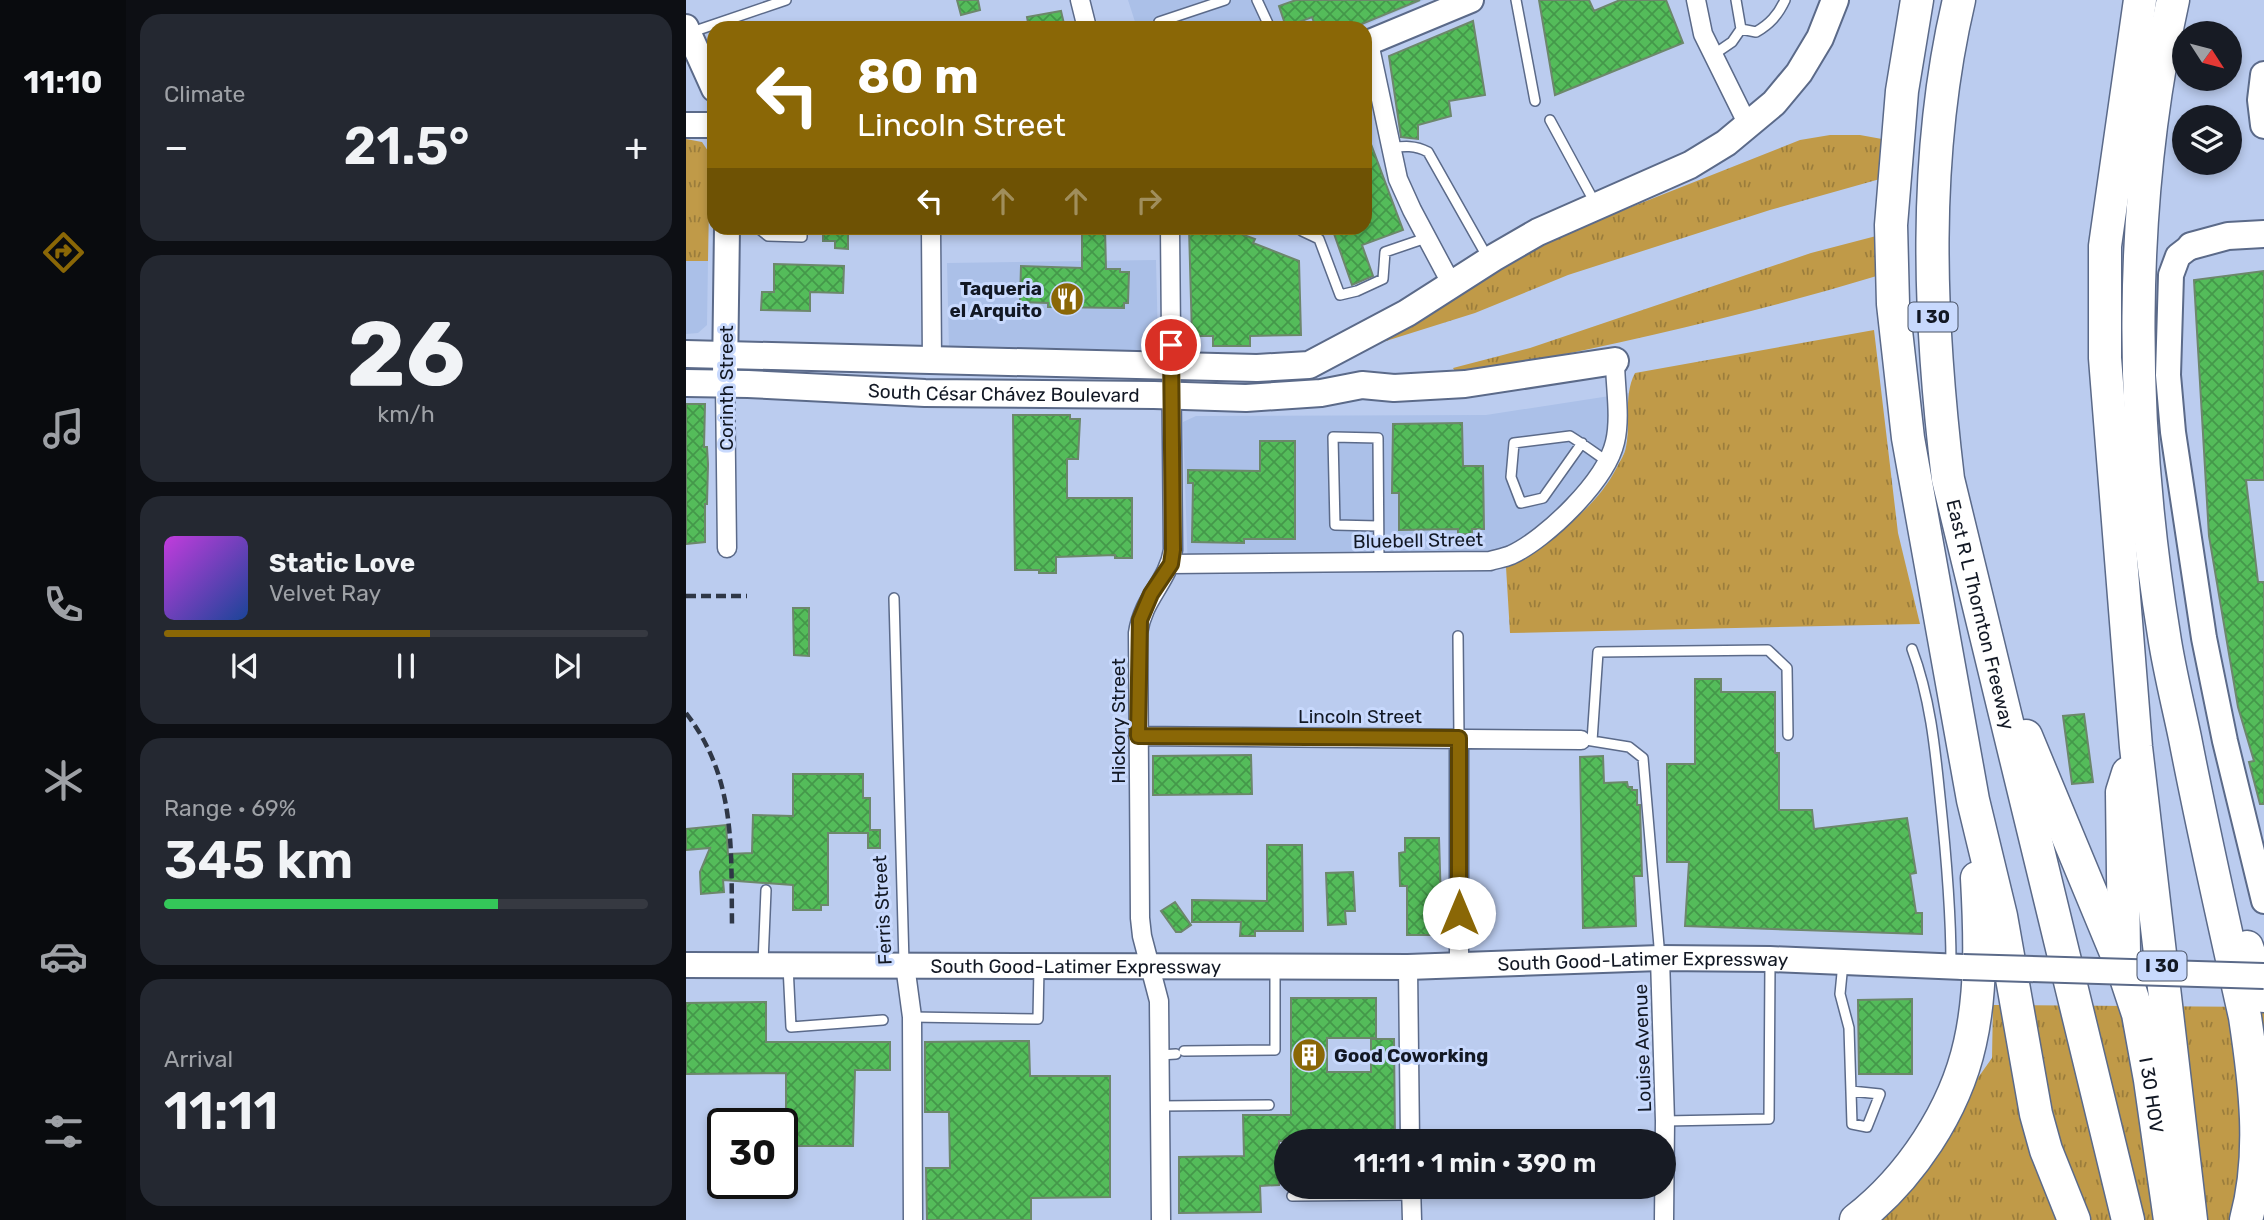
<!DOCTYPE html>
<meta charset="utf-8">
<style>
body{margin:0;font-family:Rubik,sans-serif;background:#242831;color:#f1f3f6;height:100vh;display:flex;flex-direction:column;font-size:26px;white-space:nowrap}
*{box-sizing:border-box;margin:0}
p{font-size:23px;color:#9ea1a6}
.icon{flex:none;width:38px;height:38px;fill:none;stroke:currentColor;stroke-width:2;stroke-linecap:round;stroke-linejoin:round}
.map{position:relative;flex:1;overflow:hidden}
.drawer{display:flex;flex-direction:column;gap:14px;padding:14px;background:#0d0f14;width:560px}
.drawer>*{flex:none}
.hud{position:absolute;left:21px;top:21px;width:665px;height:214px;border-radius:21px;box-shadow:0 4px 10px #0003;background:#8a6706;color:#fff;overflow:hidden}
.needle{width:46px;rotate:126deg}
.buttons{position:absolute;left:1486px;top:21px;display:grid;gap:14px}
.buttons a{display:grid;place-items:center;width:70px;height:70px;border-radius:50%;background:#171b24;box-shadow:0 4px 10px #0003;font-size:35px}
.speed{position:absolute;left:21px;top:1108px;display:flex;gap:14px;font-size:35px;font-weight:700;text-align:center}
.speed>*{display:grid;place-content:center;width:91px;height:91px;border-radius:50%;background:#171b24;box-shadow:0 4px 10px #0003;line-height:1}
.speed .limit{border:4px solid #111;border-radius:10px;background:#fff;color:#111}
.pin{position:absolute;display:grid;place-items:center;width:60px;height:60px;color:#fff;margin:-30px;border:4px solid #fff;border-radius:50%;box-shadow:0 2px 7px #0007}
.me{position:absolute;width:77px;margin:-38px;rotate:0deg;stroke-linejoin:round;filter:drop-shadow(0 0 5px #0008)}
.turn{display:flex;align-items:center;gap:24px;height:147px;padding:0 35px;font-size:32px}
.turn .icon{width:91px;height:91px;stroke-width:2.5}
.turn b{display:block;font-size:49px;line-height:60px}
.lanes{display:flex;align-items:center;height:66px;padding:0 35px;background:#0003;justify-content:center;gap:35px;direction:ltr}
.lanes .off{opacity:.35}
.big{font-size:52px;font-weight:600;line-height:1.1}
.drawer .widget{flex:1;display:flex;flex-direction:column;justify-content:center;gap:10px;min-width:0;padding:0 24px;border-radius:21px;background:#242831}
.drawer .dial{align-items:center;gap:0}
.dial b{font-size:91px;line-height:1}
.song{display:flex;align-items:center;gap:21px}
.cover{width:84px;height:84px;border-radius:10px;background:linear-gradient(135deg,hsl(290 70% 55%),hsl(220 70% 35%))}
.played{height:7px;border-radius:4px;background:linear-gradient(90deg,#8a6706 55%,#363941 55%)}
.keys{display:flex;justify-content:space-around;direction:ltr}
.heat{display:flex;justify-content:space-between;align-items:center;font-size:38px;direction:ltr}
.charge{height:10px;border-radius:5px;background:linear-gradient(90deg,#34c759 69%,#363941 0)}
.trip{position:absolute;left:588px;top:1129px;width:402px;height:70px;border-radius:35px;background:#171b24;box-shadow:0 4px 10px #0003;font-weight:600;line-height:70px;text-align:center}
main{display:flex;flex:1;min-height:0}
.tabs{display:flex;flex-direction:column;width:126px;justify-content:space-around;align-items:center;background:#090b0e;color:#9ea1a6}
.tabs .icon{width:49px;height:49px}
.tabs .active{color:#8a6706}
.tabs b{font-size:32px;color:#f1f3f6}
.map>svg:first-child{display:block}
</style>
<main>
<nav class="tabs">
<b>11:10</b>
<svg class="icon active" aria-label="directions" viewBox="0 0 24 24"><path d="M12 3l9 9-9 9-9-9zM9 14v-3h6M13 9l2 2-2 2"/></svg>
<svg class="icon" aria-label="music" viewBox="0 0 24 24"><path d="M9 18V5l10-2v13"/><circle cx="6" cy="18" r="3"/><circle cx="16" cy="16" r="3"/></svg>
<svg class="icon" aria-label="phone" viewBox="0 0 24 24"><path d="M5 4h4l2 5-3 2q2 4 5 5l2-3 5 2v4C11 20 4 13 5 4z"/></svg>
<svg class="icon" aria-label="climate" viewBox="0 0 24 24"><path d="M12 3v18M4 7l16 10M4 17L20 7"/></svg>
<svg class="icon" aria-label="car" viewBox="0 0 24 24"><path d="M5 17H2v-5l4-1 3-4h7l3 4 3 1v5h-3M9 17h6M6 11h13"/><circle cx="7" cy="17" r="2"/><circle cx="17" cy="17" r="2"/></svg>
<svg class="icon" aria-label="filters" viewBox="0 0 24 24"><path d="M4 7h16M4 17h16"/><circle cx="9" cy="7" r="2"/><circle cx="15" cy="17" r="2"/></svg>
</nav>
<section class="drawer">
<div class="widget"><p>Climate</p>
<div class="heat"><a>−</a><b class="big">21.5°</b><a>+</a></div>
</div>
<div class="widget dial"><b>26</b><p>km/h</p></div>
<div class="widget">
<div class="song"><i class="cover"></i><div><b>Static Love</b><p>Velvet Ray</p></div></div>
<div class="played"></div>
<div class="keys"><svg class="icon" aria-label="previous" viewBox="0 0 24 24"><path d="M18 5L8 12l10 7zM5 5v14"/></svg><svg class="icon" aria-label="pause" viewBox="0 0 24 24"><path d="M8 5v14M16 5v14"/></svg><svg class="icon" aria-label="next" viewBox="0 0 24 24"><path d="M6 5l10 7-10 7zM19 5v14"/></svg></div>
</div>
<div class="widget"><p>Range · 69%</p><b class="big">345 km</b><div class="charge"></div></div>
<div class="widget"><p>Arrival</p><b class="big">11:11</b></div>
</section>
<div class="map">
<svg width="1578" height="1220" viewBox="0 0 1578 1220">
<defs>
<pattern id="grass-tufts" width="24" height="20" patternUnits="userSpaceOnUse" patternTransform="scale(1.75)"><rect width="24" height="20" fill="#c09a48"/><path d="M3 7l-1-3M5 7V3M7 7l1-3M15 17l-1-3M17 17v-4M19 17l1-3" fill="none" stroke="#9b7d3c"/></pattern>
<pattern id="building-cross-hatch" width="8" height="8" patternUnits="userSpaceOnUse" patternTransform="scale(1.75)"><rect width="8" height="8" fill="#54bc5a"/><path d="M0 0l8 8M0 8l8-8" fill="none" stroke="#44984a"/></pattern>
</defs>
<rect width="100%" height="100%" fill="#bbccef"/>
<path fill="#abc0e8" d="M 442,0 L 738,0 L 673,28 L 451,28 Z
M 470,260 L 472,341 L 459,350 L 263,350 L 261,263 Z
M 0,261 L 22,261 L 21,325 L 12,333 L 0,334 Z
M 943,393 L 940,449 L 923,483 L 902,508 L 859,542 L 820,567 L 502,573 L 497,422 L 510,416 L 800,415 Z"/>
<path fill="url(#grass-tufts)" d="M 1144,135 L 1174,135 L 1196,139 L 1194,179 L 1084,210 L 882,275 L 789,313 L 684,346 L 824,262 L 882,232 L 1114,140 Z
M 0,139 L 16,142 L 24,154 L 22,261 L 0,261 Z
M 1194,235 L 1194,275 C 1055,317 913,349 771,375 L 767,368 L 844,348 L 1125,253 Z
M 1188,330 L 1212,533 L 1234,624 L 824,633 L 820,567 C 862,540 908,513 931,467 C 934,461 939,454 940,447 C 945,422 937,396 949,373 Z
M 1307,1005 L 1578,1007 L 1578,1220 L 1191,1220 L 1306,1058 Z"/>
<path fill="url(#building-cross-hatch)" stroke="#6c876b" stroke-width="2" d="M 271,0 L 292,0 L 294,10 L 275,15 Z
M 610,0 L 734,0 L 666,28 L 630,28 L 626,17 L 600,27 L 593,6 Z
M 853,0 L 903,0 L 908,11 L 934,0 L 980,0 L 997,43 L 869,95 Z
M 375,11 L 379,28 L 343,28 L 341,17 Z
M 787,21 L 799,95 L 763,101 L 765,116 L 732,125 L 732,139 L 715,137 L 703,56 Z
M 679,128 L 717,230 L 676,245 L 687,276 L 666,285 L 646,228 L 679,228 Z
M 137,228 L 162,228 L 162,249 L 149,248 L 149,241 L 137,241 Z
M 396,228 L 419,228 L 420,269 L 434,269 L 434,272 L 443,272 L 442,303 L 438,303 L 438,308 L 362,307 L 362,303 L 334,302 L 335,266 L 396,268 Z
M 503,228 L 539,228 L 569,239 L 567,243 L 613,261 L 615,335 L 564,336 L 564,346 L 527,346 L 527,336 L 506,336 Z
M 88,264 L 158,266 L 157,293 L 124,292 L 124,311 L 75,310 L 76,292 L 88,292 Z
M 1578,271 L 1578,480 L 1560,480 L 1572,582 L 1578,582 L 1578,804 L 1574,804 L 1563,762 L 1568,761 L 1552,707 L 1523,536 L 1508,280 Z
M 0,404 L 19,404 L 18,447 L 21,447 L 22,464 L 21,504 L 19,504 L 19,542 L 0,544 Z
M 327,415 L 384,415 L 384,419 L 394,419 L 392,459 L 381,459 L 381,498 L 446,498 L 446,558 L 429,558 L 429,555 L 370,557 L 370,573 L 353,573 L 353,570 L 329,570 Z
M 776,423 L 777,466 L 797,466 L 798,529 L 786,529 L 786,534 L 772,534 L 772,529 L 713,530 L 713,493 L 706,493 L 707,424 Z
M 574,441 L 609,441 L 609,539 L 558,539 L 558,543 L 506,542 L 507,483 L 502,483 L 502,470 L 574,471 Z
M 107,608 L 123,608 L 123,656 L 108,655 Z
M 1009,679 L 1035,679 L 1035,692 L 1089,692 L 1089,753 L 1093,753 L 1093,810 L 1126,810 L 1128,829 L 1221,818 L 1230,873 L 1224,874 L 1230,913 L 1236,913 L 1236,934 L 999,926 L 1003,862 L 981,862 L 981,764 L 1009,764 Z
M 1398,714 L 1407,782 L 1386,784 L 1377,716 Z
M 565,755 L 566,794 L 467,795 L 467,756 Z
M 917,756 L 918,783 L 941,782 L 942,787 L 946,787 L 946,790 L 951,790 L 951,805 L 954,805 L 956,876 L 948,876 L 950,926 L 897,928 L 894,757 Z
M 107,774 L 177,774 L 177,798 L 184,798 L 184,830 L 194,830 L 194,848 L 182,848 L 182,833 L 142,833 L 142,905 L 135,905 L 135,910 L 107,910 L 107,885 L 37,880 L 38,892 L 15,894 L 14,872 L 24,848 L 0,850 L 0,829 L 40,825 L 42,854 L 66,853 L 67,815 L 107,816 Z
M 719,838 L 753,838 L 756,935 L 721,935 L 721,886 L 714,886 L 713,853 L 719,852 Z
M 581,845 L 616,845 L 617,931 L 569,931 L 569,936 L 554,936 L 555,922 L 506,922 L 506,900 L 581,901 Z
M 667,872 L 669,911 L 659,911 L 660,924 L 642,925 L 640,873 Z
M 489,902 L 505,925 L 495,932 L 490,932 L 475,911 Z
M 605,998 L 690,998 L 690,1038 L 641,1038 L 641,1072 L 685,1072 L 685,1039 L 708,1039 L 709,1141 L 593,1141 L 593,1185 L 574,1186 L 575,1212 L 493,1213 L 493,1157 L 558,1156 L 557,1115 L 605,1115 Z
M 1226,999 L 1226,1074 L 1173,1074 L 1172,1000 Z
M 80,1002 L 80,1042 L 204,1042 L 204,1070 L 169,1070 L 167,1146 L 100,1146 L 100,1073 L 0,1074 L 0,1003 Z
M 343,1041 L 344,1076 L 424,1076 L 424,1197 L 345,1198 L 345,1220 L 241,1220 L 240,1168 L 264,1168 L 263,1112 L 239,1112 L 239,1042 Z"/>
<g fill="none" stroke-linecap="round" stroke-linejoin="round">
<g stroke="#5b6a89" stroke-width="12">
<path id="lane" d="M 571,0 L 584,28
M 830,0 L 849,101
M 1050,0 L 1055,29 L 1070,32 C 1084,24 1092,15 1099,0
M 475,28 L 473,22 L 539,0
M 6,32 L 100,0
M 1027,55 L 1046,42 L 1055,29
M 679,89 L 693,83
M 864,120 L 909,203
M 704,148 C 718,146 729,145 742,152 L 803,260
M 72,228 L 82,236 L 116,237 L 116,228
M 615,228 L 616,231 L 633,239 L 654,295 L 671,291 L 697,279 L 699,252 L 740,238
M 896,443 L 857,498 L 835,503 L 825,477 L 828,443 L 884,436 C 897,444 909,453 922,462
M 692,526 L 649,525 L 647,437 L 692,438 L 693,561
M 208,598 L 218,963
M 772,636 L 773,738
M 1226,649 C 1244,697 1249,747 1254,797 C 1260,853 1265,908 1265,964
M 900,740 L 943,747 L 957,758 L 974,958
M 906,741 L 912,652 L 1082,650 L 1101,668 L 1102,735
M 77,963 L 80,890
M 1157,963 L 1154,994 L 1163,1028 L 1166,1124 L 1181,1127 L 1194,1094 L 1165,1091
M 102,966 L 105,1027 L 197,1020
M 226,1017 L 352,1019 L 353,967
M 498,1051 L 589,1050 L 589,969
M 474,1055 L 490,1054
M 474,1106 L 583,1105
M 979,1121 L 1083,1119 L 1084,962
M 606,1196 L 725,1195"/>
</g>
<g stroke="#5b6a89" stroke-width="21">
<path id="street" d="M 394,0 L 401,28
M 1010,0 L 1017,34 L 1062,125
M 683,43 L 712,179 L 726,210 L 766,285
M 245,228 L 246,361
M 39,384 L 41,548
M 485,564 L 804,561 C 810,559 818,558 825,555 C 860,539 920,481 929,442 C 935,417 929,386 929,361
M 452,736 L 895,740
M 773,738 L 773,966
M 974,958 L 979,1121 L 978,1220
M 219,965 L 226,1017 L 227,1220
M 722,967 L 724,1141
M 725,1186 L 726,1220
M 475,1220 L 473,1001 L 456,936 L 454,918 L 452,633 C 457,598 482,582 487,550 L 484,228"/>
</g>
<g stroke="#5b6a89" stroke-width="28">
<g id="secondary">
<path d="M 0,27 L 28,89"/>
<path d="M 679,44 L 785,0"/>
<path d="M 0,125 L 28,125"/>
<path d="M 1505,246 L 1492,256 L 1485,275 L 1482,375 L 1487,432 L 1518,638 L 1539,741 L 1578,901"/>
<path d="M 39,374 L 41,228"/>
<path id="s1" d="M 0,965 L 722,967 L 974,958 L 1084,959 L 1277,967"/>
</g>
</g>
<g stroke="#5b6a89" stroke-width="30">
<g id="primary">
<path d="M 1578,75 L 1575,100 L 1578,125"/>
<path d="M 1505,246 L 1542,236 L 1578,234"/>
<path d="M 0,354 L 571,368 L 623,365 L 721,313 L 807,258 L 852,232 L 1004,165 L 1040,143 L 1088,103 L 1113,73 L 1134,38 L 1149,0"/>
<path id="s2" d="M 0,383 L 62,384 L 239,393 L 468,395 L 560,398 L 635,393 L 676,385 L 708,388 L 779,384 L 929,361"/>
</g>
</g>
<g stroke="#5b6a89" stroke-width="35">
<g id="highway">
<path d="M 1231,0 L 1216,91 L 1205,225 L 1207,304 L 1222,438 L 1287,800 L 1315,916 L 1350,1114 L 1360,1150 L 1388,1220"/>
<path id="s3" d="M 1273,0 C 1236,157 1243,320 1262,479 L 1442,1220"/>
<path d="M 1454,0 L 1419,246 L 1419,358 L 1450,747 L 1505,1220"/>
<path d="M 1487,0 C 1441,206 1444,427 1478,635 C 1483,669 1492,704 1499,738 C 1517,831 1538,924 1559,1017 C 1569,1083 1578,1154 1560,1220"/>
<path id="s4" d="M 1340,736 L 1438,972 L 1452,1014 L 1464,1080 L 1484,1220"/>
<path d="M 1561,947 L 1578,996"/>
<path d="M 1438,955 L 1436,792 L 1442,773"/>
<path d="M 1170,1220 C 1224,1178 1269,1111 1284,1043 C 1296,990 1294,932 1291,878"/>
</g>
</g>
<use href="#lane" stroke="#fff" stroke-width="9"/>
<use href="#street" stroke="#fff" stroke-width="18"/>
<use href="#secondary" stroke="#fff" stroke-width="24"/>
<use href="#primary" stroke="#fff" stroke-width="26"/>
<use href="#highway" stroke="#fff" stroke-width="32"/>
<path stroke="#2f3746" stroke-width="4.5" stroke-dasharray="10 5" stroke-linecap="butt" d="M 0,596 L 61,596
M 0,713 C 50,778 45,847 46,925"/>
<g stroke="#5b6a89" stroke-width="28" stroke-linecap="butt">
<path id="secondary-bridge" d="M 1277,967 L 1578,976"/>
</g>
<use href="#secondary-bridge" stroke="#fff" stroke-width="24"/>
</g>
<g fill="none" stroke-linecap="round" stroke-linejoin="round">
<g stroke="#5a4304" stroke-width="18">
<path id="route" d="M 485,345 L 487,550 L 485,564 L 465,594 L 454,620 L 452,736 L 773,738 L 773,913"/>
</g>
<use href="#route" stroke="#8a6706" stroke-width="12"/>
</g>
<defs>
<g id="restaurant-disc" transform="scale(1.75)"><circle r="9.5" fill="#8a6706" stroke="#c8d9fd"/><path d="M-5-6h1v4h1v-4h1v4h1v-4h1v5L-1.5 .5V6h-2V.5L-5-1ZM5-6V6H3V1.5H1.5Q1.5-4 5-6Z" fill="#fff"/></g>
<g id="building-disc" transform="scale(1.75)"><circle r="9.5" fill="#8a6706" stroke="#c8d9fd"/><path d="M-4-6H4V6H1V3H-1V6H-4ZM-2.5-4.3h1.7v1.8h-1.7ZM.8-4.3h1.7v1.8H.8ZM-2.5-1h1.7V.8h-1.7ZM.8-1h1.7V.8H.8Z" fill="#fff"/></g>
</defs>
<g fill-rule="evenodd">
<use href="#restaurant-disc" x="381" y="299"/>
<use href="#building-disc" x="623" y="1055"/>
</g>
<g text-anchor="middle" stroke-width="6" stroke-linejoin="round" paint-order="stroke">
<g fill="#c8d9fd" stroke="#495265" stroke-width="2">
<rect x="1222.5" y="302.5" width="49" height="29" rx="5"/>
<rect x="1451.5" y="951.5" width="49" height="29" rx="5"/>
</g>
<g font-size="18" font-weight="bold" fill="#121824">
<text x="1247" y="323">I 30</text>
<text x="1476" y="972">I 30</text>
</g>
<g font-size="19" font-weight="bold" fill="#121824" stroke="#c8d9fd" text-anchor="end">
<text x="356" y="295">Taqueria<tspan x="356" dy="22">el Arquito</tspan></text>
<text x="648" y="1062" text-anchor="start">Good Coworking</text>
</g>
<g font-size="19" fill="#121824" stroke="#c8d9fd">
<text transform="translate(40 388) rotate(-90)" y="7">Corinth Street</text>
<text dy="7" stroke="none"><textPath href="#s2" startOffset="318">South César Chávez Boulevard</textPath></text>
<text transform="translate(732 540) rotate(-1)" y="7">Bluebell Street</text>
<text dy="7" stroke="none"><textPath href="#s3" startOffset="621">East R L Thornton Freeway</textPath></text>
<text x="674" y="723">Lincoln Street</text>
<text transform="translate(432 721) rotate(-90)" y="7">Hickory Street</text>
<text transform="translate(196 910) rotate(-93)" y="7">Ferris Street</text>
<text dy="7" stroke="none"><textPath href="#s1" startOffset="957">South Good-Latimer Expressway</textPath></text>
<text dy="7" stroke="none"><textPath href="#s1" startOffset="390">South Good-Latimer Expressway</textPath></text>
<text transform="translate(956 1048) rotate(-92)" y="7">Louise Avenue</text>
<text dy="7" stroke="none"><textPath href="#s4" startOffset="382">I 30 HOV</textPath></text>
</g>
</g>
</svg>
<div class="buttons">
<a><svg class="needle" viewBox="-14 -14 28 28"><path d="M0-13l5 13h-10z" fill="#e53935"/><path d="M0 13l5-13h-10z" fill="#9ea1a6"/></svg></a>
<a><svg class="icon" aria-label="layers" viewBox="0 0 24 24"><path d="M12 4l9 5-9 5-9-5zM3 14l9 5 9-5"/></svg></a>
</div>
<div class="speed"><div class="limit">30</div></div>
<div class="pin" style="left:485px;top:345px;background:#d93025"><svg class="icon" aria-label="arrive" viewBox="0 0 24 24"><path d="M6 21V4h12l-3 4 3 4H6"/></svg></div>
<svg class="me" style="left:773px;top:913px" viewBox="-20 -20 40 40"><circle r="19" fill="#fff"/><path d="M0-13L10 11 0 6-10 11z" fill="#8a6706"/></svg>
<div class="trip">11:11 · 1 min · 390 m</div>
<div class="hud">
<div class="turn"><svg class="icon" aria-label="left" viewBox="0 0 24 24"><path d="M17 20v-9H6M10 6l-5 5 5 5"/></svg><div><b>80 m</b>Lincoln Street</div></div>
<div class="lanes"><svg class="icon" aria-label="left" viewBox="0 0 24 24"><path d="M17 20v-9H6M10 6l-5 5 5 5"/></svg><svg class="icon off" aria-label="ahead" viewBox="0 0 24 24"><path d="M12 20V5M6 11l6-6 6 6"/></svg><svg class="icon off" aria-label="ahead" viewBox="0 0 24 24"><path d="M12 20V5M6 11l6-6 6 6"/></svg><svg class="icon off" aria-label="right" viewBox="0 0 24 24"><path d="M7 20v-9h11M14 6l5 5-5 5"/></svg></div>
</div>
</div>
</main>
